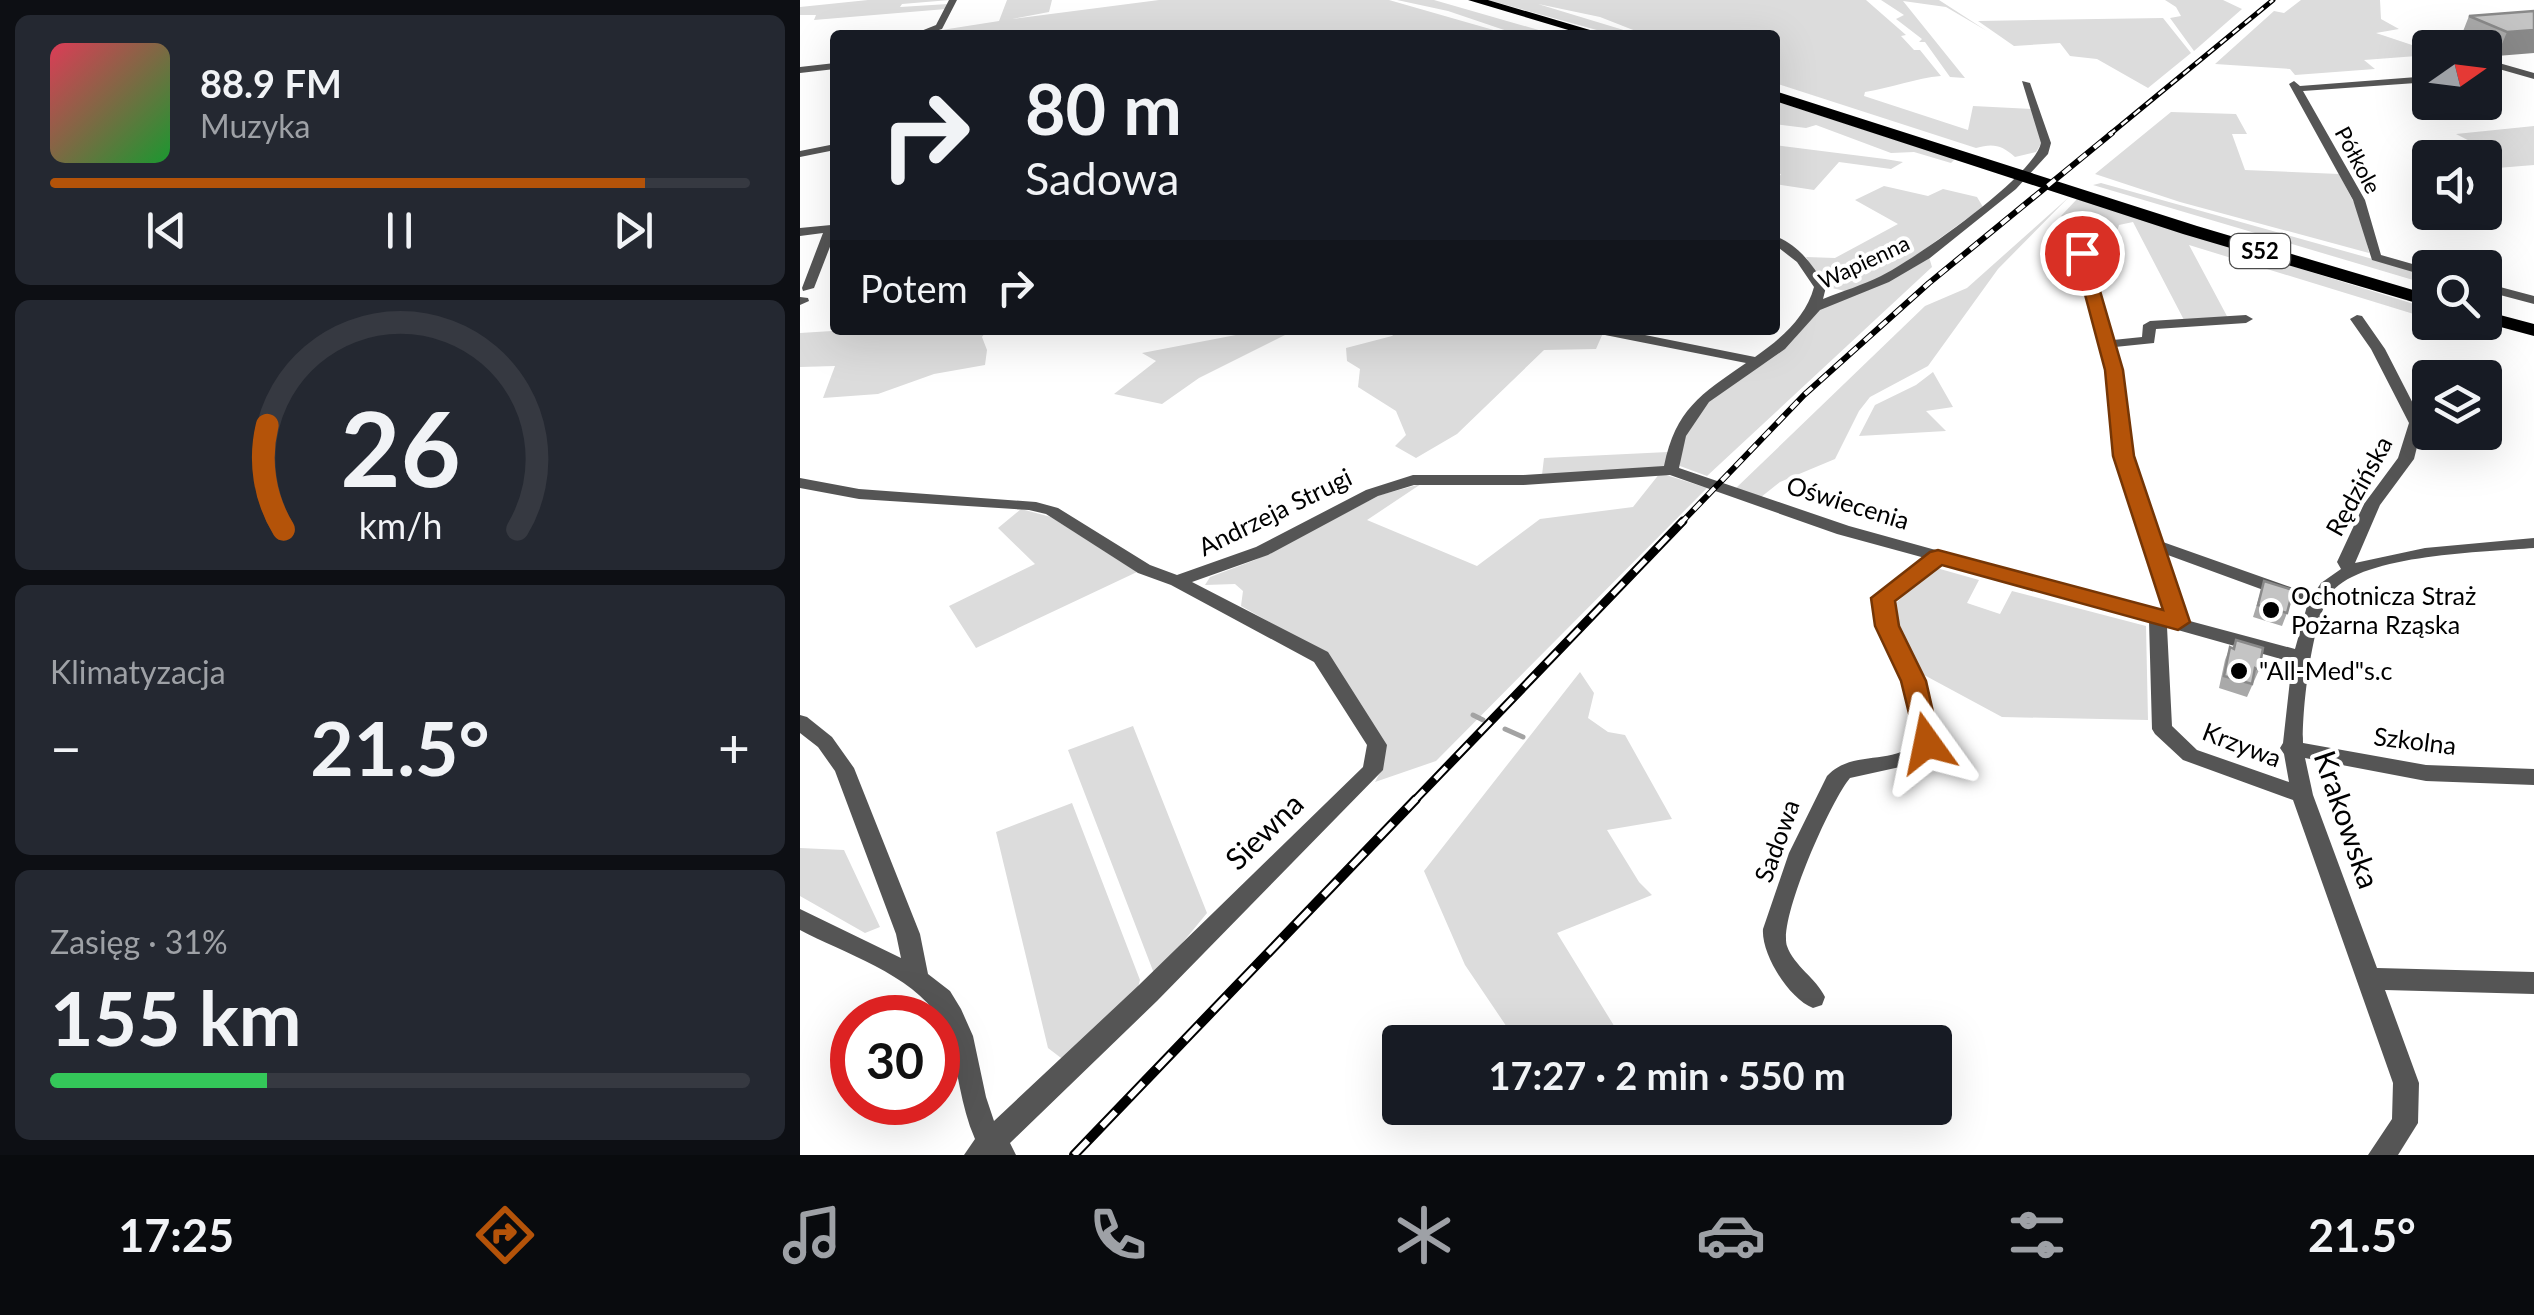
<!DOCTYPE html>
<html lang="pl">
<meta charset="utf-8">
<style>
body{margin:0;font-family:Lato,sans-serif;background:#242831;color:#f1f3f6;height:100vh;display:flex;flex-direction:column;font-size:38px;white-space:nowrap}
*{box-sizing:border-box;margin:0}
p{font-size:32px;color:#9ea1a6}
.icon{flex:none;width:55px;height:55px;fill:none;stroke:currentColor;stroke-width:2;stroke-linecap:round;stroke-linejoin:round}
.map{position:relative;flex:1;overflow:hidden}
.sheet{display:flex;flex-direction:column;gap:15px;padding:15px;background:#0d0f14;width:800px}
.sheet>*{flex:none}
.guide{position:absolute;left:30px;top:30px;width:950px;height:305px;border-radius:10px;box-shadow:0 10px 40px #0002;background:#171b24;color:#f1f3f6;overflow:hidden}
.needle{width:65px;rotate:76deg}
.tools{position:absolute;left:1612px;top:30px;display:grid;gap:20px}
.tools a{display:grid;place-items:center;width:90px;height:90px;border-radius:10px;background:#171b24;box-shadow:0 10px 40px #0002;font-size:50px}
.speed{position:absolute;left:30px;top:995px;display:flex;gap:20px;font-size:50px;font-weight:700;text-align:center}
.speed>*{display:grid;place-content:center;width:130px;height:130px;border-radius:50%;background:#171b24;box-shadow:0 10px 40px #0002;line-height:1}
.speed .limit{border:15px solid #d22;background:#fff;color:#111}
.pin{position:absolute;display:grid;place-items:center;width:85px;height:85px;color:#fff;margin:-42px;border:5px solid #fff;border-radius:50%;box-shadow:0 2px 10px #0007}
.me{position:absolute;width:110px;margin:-55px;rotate:348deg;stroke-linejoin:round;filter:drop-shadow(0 0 8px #0008)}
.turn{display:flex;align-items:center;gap:35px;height:210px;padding:0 30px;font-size:45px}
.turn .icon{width:130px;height:130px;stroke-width:2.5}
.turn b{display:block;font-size:70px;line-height:85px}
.then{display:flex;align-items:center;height:95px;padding:0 30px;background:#0003;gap:20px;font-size:38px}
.big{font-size:75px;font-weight:700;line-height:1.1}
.sheet .card{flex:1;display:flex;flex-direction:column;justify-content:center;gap:15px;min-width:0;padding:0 35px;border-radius:15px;background:#242831}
.sheet .dial{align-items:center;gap:0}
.dial svg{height:260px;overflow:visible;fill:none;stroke:#363941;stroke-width:7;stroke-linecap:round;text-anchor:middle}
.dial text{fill:#f1f3f6;stroke:none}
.song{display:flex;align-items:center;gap:30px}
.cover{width:120px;height:120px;border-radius:15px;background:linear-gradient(135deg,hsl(350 70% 55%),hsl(130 70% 35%))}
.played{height:10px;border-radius:5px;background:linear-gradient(90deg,#b45309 85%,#363941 85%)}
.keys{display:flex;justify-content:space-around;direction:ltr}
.heat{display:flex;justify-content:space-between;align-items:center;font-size:55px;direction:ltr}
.charge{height:15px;border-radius:8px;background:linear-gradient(90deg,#34c759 31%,#363941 0)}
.trip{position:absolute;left:582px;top:1025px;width:570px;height:100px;border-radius:10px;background:#171b24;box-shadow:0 10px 40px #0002;font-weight:700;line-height:100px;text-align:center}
.tabs{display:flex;height:160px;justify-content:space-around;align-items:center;background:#090b0e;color:#9ea1a6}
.tabs .icon{width:70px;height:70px}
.tabs .selected{color:#b45309}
.tabs b{font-size:45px;color:#f1f3f6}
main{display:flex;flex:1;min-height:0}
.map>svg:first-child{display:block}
</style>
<main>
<section class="sheet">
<div class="card">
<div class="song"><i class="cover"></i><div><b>88.9 FM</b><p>Muzyka</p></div></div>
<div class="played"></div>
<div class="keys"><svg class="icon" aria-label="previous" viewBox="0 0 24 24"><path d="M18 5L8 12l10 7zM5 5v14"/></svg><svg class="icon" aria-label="pause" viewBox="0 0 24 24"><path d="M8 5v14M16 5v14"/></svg><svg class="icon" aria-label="next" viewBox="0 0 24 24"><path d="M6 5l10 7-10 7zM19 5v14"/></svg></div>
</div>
<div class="card dial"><svg viewBox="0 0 100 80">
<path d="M14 69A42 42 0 1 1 86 69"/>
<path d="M14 69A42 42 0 0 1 9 37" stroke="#b45309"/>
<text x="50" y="56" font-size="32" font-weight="700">26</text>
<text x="50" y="72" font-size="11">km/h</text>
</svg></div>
<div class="card"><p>Klimatyzacja</p>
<div class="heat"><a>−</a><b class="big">21.5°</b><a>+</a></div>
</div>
<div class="card"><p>Zasięg · 31%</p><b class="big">155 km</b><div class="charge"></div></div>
</section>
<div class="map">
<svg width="1734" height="1155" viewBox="0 0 1734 1155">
<rect width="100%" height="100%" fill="#fff"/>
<path fill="#dcdcdc" d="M 68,0 L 150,0 L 102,4 L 100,7 L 148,4 L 146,9 L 14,20 L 16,15 L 0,15 L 0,7 Z
M 207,0 L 252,0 L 249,12 L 212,19 L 359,0 L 589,0 L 711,35 L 110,35 L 199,21 Z
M 597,0 L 634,0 L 756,35 L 719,35 L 648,11 Z
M 688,0 L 1066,0 L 1106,35 L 1101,36 L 1114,50 L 1120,50 L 1141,76 C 1116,78 1091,88 1065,92 L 1064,96 L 1168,130 L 1173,106 L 1232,109 L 1242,142 L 1236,152 L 1215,157 C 1202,145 1193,143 1176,148 L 975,83 L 975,35 L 846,35 L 800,17 L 738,4 L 840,35 L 815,35 Z
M 1081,0 L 1139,0 L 1187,31 L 1146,7 L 1103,1 L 1165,78 L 1150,77 L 1125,42 L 1119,42 L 1122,39 L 1096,19 L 1104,15 Z
M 1365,0 L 1423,0 L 1442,9 L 1394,51 L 1370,18 L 1381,16 L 1376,7 Z
M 1501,0 L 1580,0 L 1581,19 L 1599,29 L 1576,33 L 1630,51 L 1630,55 L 1564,60 L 1575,69 L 1495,75 L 1490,69 L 1415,64 L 1474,11 L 1484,13 Z
M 1363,18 L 1391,53 L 1348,88 L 1297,59 L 1270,56 L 1260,43 L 1214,46 L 1178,21 Z
M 975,101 L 1155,159 L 1151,163 L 1114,152 L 1091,153 L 1016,125 L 1006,128 L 975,124 Z
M 1371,112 L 1436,114 L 1447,134 L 1432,134 L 1445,170 L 1539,174 L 1562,218 L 1569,253 L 1380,202 L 1295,174 Z
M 1734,126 L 1734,165 L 1685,169 L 1685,158 L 1663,157 L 1693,153 L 1656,134 Z
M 975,145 L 1085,159 L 1103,162 L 1091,169 L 1039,162 L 1014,190 L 975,184 L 981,174 L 975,173 Z
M 1301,183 L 1630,275 L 1630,285 L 1293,185 Z
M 1084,186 L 1128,196 L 1143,189 L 1177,197 L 1183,207 L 1086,277 L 1045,291 L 1023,286 L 1006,257 L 1035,258 L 1098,224 L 1055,200 Z
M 1269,197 L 1198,269 L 1128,366 L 1070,397 L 1059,411 L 1035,459 L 980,482 L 961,497 L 936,488 L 1125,306 L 1167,288 Z
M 1277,199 L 1630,309 L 1630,319 L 1389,245 L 1428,318 L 1384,320 L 1333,222 L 1319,225 L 1316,235 L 1322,269 L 1314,257 L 1272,232 L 1269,218 L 1261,216 Z
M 1129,257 L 1132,267 L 907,476 L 880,466 C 870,407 946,380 982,351 C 996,341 1004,322 1018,311 C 1047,288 1095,281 1129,257 Z
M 48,330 L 187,330 L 182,337 L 187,350 L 185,365 L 134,374 L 78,394 L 23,398 L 35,366 L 0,367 L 0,333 Z
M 462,330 L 495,330 L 399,378 L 362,404 L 314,394 L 356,361 L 342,353 Z
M 599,330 L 795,330 L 803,333 L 796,349 L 744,350 L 657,434 L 616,458 L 595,446 L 606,435 L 596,411 L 558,387 L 560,369 L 547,361 L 546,348 L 592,336 Z
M 1133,372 L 1153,407 L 1126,411 L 1146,431 L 1059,436 L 1075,405 L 1116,385 Z
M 868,452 L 867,464 L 860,468 L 742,475 L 744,458 Z
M 860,473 L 907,488 L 636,761 L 575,782 L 583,767 L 522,652 L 441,606 L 443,591 L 435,584 L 405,585 L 410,577 L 455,560 L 580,495 L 621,484 L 567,520 L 677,566 L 740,519 L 833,507 Z
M 221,509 L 251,517 L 337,572 L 176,648 L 149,606 L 235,564 L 198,528 Z
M 1133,567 L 1179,580 L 1167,603 L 1200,614 L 1212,591 L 1346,626 L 1348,720 L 1202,717 L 1113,669 L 1092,619 L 1093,606 Z
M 780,672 L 794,693 L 788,718 L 808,732 L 825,735 L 872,819 L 807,830 L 839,882 L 852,895 L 757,933 L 824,1042 L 717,1042 L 665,965 L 624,871 Z
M 333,726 L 407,913 L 355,976 L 268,750 Z
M 272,803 L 340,980 L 336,995 L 265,1061 L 248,1048 L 196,832 Z
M 0,848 L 44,850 L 80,927 L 65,933 L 0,896 Z"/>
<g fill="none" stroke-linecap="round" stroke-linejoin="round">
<path stroke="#a3a3a3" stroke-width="5" d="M 673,715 L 683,720
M 705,729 L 723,737"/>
<path fill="#555" fill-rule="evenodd" d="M 149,0 L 157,0 L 142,29 L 123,35 L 111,35 L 136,25 Z
M 1685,59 L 1734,73 L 1734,79 L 1685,65 Z
M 35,63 L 35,69 L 0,73 L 0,67 Z
M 1630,76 L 1630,82 L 1503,91 L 1565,200 L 1581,255 L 1630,269 L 1630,277 L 1572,260 L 1553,200 L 1489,84 L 1494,81 L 1500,86 Z
M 1222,81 L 1230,83 L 1251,143 L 1248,154 L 1216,189 L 1130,258 L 1089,282 L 1020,310 L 985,349 L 909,402 L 886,436 L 879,468 L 1049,526 L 1366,614 L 1316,456 L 1307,369 L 1272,235 L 1278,231 L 1284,235 L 1313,340 L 1342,337 L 1343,325 L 1350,321 L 1446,315 L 1453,319 L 1446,323 L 1356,329 L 1354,343 L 1315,347 L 1321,369 L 1332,456 L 1360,541 L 1513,595 L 1521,583 L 1541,569 L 1537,562 L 1564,504 L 1598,458 L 1609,423 L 1571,349 L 1550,319 L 1557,315 L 1562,316 L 1585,349 L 1623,423 L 1614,459 L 1580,505 L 1555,563 L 1625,548 L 1734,538 L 1734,548 C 1686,552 1563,554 1532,592 C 1512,618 1502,708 1503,743 L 1626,765 L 1734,769 L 1734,785 L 1626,781 L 1505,758 L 1513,795 L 1577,968 L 1734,972 L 1734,994 L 1585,990 L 1619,1083 L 1618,1123 L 1598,1155 L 1568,1155 L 1592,1119 L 1593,1083 L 1493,800 L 1383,760 L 1355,734 L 1352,729 L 1349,621 L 1141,563 L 1091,600 L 1096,626 L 1124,681 L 1137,743 L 1127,757 L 1118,763 L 1050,778 C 1031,800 978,919 987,946 C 994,966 1016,978 1025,997 L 1022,1005 L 1013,1008 C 989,999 961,954 963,929 L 989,853 L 1027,776 C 1052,749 1093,766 1117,742 L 1104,681 L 1078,626 L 1073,598 L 1125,558 L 1037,534 L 870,475 L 724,485 L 614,485 L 578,496 L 468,555 L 392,582 L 528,652 L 587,745 L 583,770 L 357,1001 L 210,1143 L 216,1155 L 164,1155 L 175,1139 C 160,1105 159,1070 147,1035 C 130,980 47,955 0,930 L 0,909 L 101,958 L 96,934 L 35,771 L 18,747 L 0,733 L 0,715 L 7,717 L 32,737 L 54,768 L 120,934 L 128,974 L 150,991 L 161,1009 L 173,1036 L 186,1097 L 194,1121 L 339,985 L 563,767 L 567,745 L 514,662 L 371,585 L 338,573 L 246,514 L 229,510 L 59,499 L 0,488 L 0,478 L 59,489 L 236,502 L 258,508 L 350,565 L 377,575 L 456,547 L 566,490 L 613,475 L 724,475 L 864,466 C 876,409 900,395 946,363 L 800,334 L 793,330 L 820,330 L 955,357 C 981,339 1006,317 1014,287 L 997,262 L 975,245 L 975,236 C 1000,246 1013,265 1026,287 L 1023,299 C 1043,291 1063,285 1081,276 C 1115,259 1233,177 1241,143 ZM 1365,554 L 1507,606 L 1495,649 L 1386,620 ZM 1367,627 L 1492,662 L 1483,743 L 1480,748 L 1484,754 L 1489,782 L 1397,750 L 1372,726 Z
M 35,144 L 35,150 L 0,157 L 0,151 Z
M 31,225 L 35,226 L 35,234 L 14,288 L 3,291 L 2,288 L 23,233 L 0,236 L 0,228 Z
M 1685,283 L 1734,296 L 1734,304 L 1685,291 Z
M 0,297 L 8,298 L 9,301 L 0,305 Z"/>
<path fill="#000" fill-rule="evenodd" d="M 668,0 L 688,0 L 807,35 L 785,35 Z
M 975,91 L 1397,226 L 1630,295 L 1630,307 L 1383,234 L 975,101 Z
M 1685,311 L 1734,324 L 1734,336 L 1682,322 L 1685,322 Z"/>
<g stroke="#000" stroke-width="5">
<path id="rail-far3" d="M 1309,135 L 1473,0"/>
</g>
<g stroke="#000" stroke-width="6">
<path id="rail-far2" d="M 880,524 L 1004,395 L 1129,283 L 1312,133"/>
</g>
<g stroke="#000" stroke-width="9">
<path id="rail-far1" d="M 613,802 L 883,521"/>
</g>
<g stroke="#000" stroke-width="10">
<path id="rail" d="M 274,1155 L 616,799"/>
</g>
<use href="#rail-far3" stroke="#fff" stroke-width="2.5" stroke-dasharray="8" stroke-linecap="butt"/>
<use href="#rail-far2" stroke="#fff" stroke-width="4" stroke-dasharray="10" stroke-linecap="butt"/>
<use href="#rail-far1" stroke="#fff" stroke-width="5" stroke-dasharray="16" stroke-linecap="butt"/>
<use href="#rail" stroke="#fff" stroke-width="6" stroke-dasharray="20" stroke-linecap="butt"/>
</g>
<path fill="#a9a9a9" d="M 1734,11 L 1697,56 L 1685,51 L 1685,48 L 1678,48 L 1660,39 L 1669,16 Z
M 1464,581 L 1487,613 L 1482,626 L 1453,617 Z
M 1436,640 L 1459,670 L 1447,697 L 1419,688 L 1425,660 L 1430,647 L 1432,648 Z"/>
<path fill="#898989" d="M 1734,30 L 1734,53 L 1697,56 L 1707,32 Z"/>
<path fill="#c4c4c4" stroke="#898989" stroke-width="2.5" d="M 1734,11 L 1734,30 L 1707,32 L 1669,16 Z
M 1464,581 L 1493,590 L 1487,613 L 1458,605 Z
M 1436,640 L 1463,648 L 1459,670 L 1455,668 L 1452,684 L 1424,676 L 1430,647 L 1434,649 Z"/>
<path fill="#b45309" stroke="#753606" stroke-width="2.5" d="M 1282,248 L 1289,253 L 1323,370 L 1334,456 L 1390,622 L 1378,630 L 1142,565 L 1095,601 L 1099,626 L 1126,681 L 1140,743 L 1137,750 L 1118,750 L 1101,681 L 1075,626 L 1071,598 L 1130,552 L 1138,550 L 1363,610 L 1313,456 L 1305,370 L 1274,253 Z"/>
<g fill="#000" stroke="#fff" stroke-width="4">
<circle cx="1471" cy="610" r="10"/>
<circle cx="1439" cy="671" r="10"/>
</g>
<g text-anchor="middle" stroke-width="8" stroke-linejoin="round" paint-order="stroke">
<g font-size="22" fill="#000" stroke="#fff">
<text transform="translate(1558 160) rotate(62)" y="8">Półkole</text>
<text transform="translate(1064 262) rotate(-25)" y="8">Wapienna</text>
</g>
<rect fill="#fff" stroke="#4c4c4c" stroke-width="2.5" x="1430" y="234" width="60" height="34" rx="8"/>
<g font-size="22" font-weight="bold" fill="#000">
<text x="1460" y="259">S52</text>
</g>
<g font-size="25" fill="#000" stroke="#fff">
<text transform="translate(1559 486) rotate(-61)" y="9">Rędzińska</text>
<text transform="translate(1048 503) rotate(17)" y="9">Oświecenia</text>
<text transform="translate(475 512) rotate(-26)" y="9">Andrzeja Strugi</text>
<text transform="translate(1615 741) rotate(7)" y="9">Szkolna</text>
<text transform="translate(1442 745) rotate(21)" y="9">Krzywa</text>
<text transform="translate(977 841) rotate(-70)" y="9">Sadowa</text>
</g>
<g font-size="25" fill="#000" stroke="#fff" text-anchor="start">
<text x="1491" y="605">Ochotnicza Straż<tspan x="1491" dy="29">Pożarna Rząska</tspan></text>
<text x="1459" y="680">"All-Med"s.c</text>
</g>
<g font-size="30" fill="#000" stroke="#fff">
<text transform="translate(1546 820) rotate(71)" y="10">Krakowska</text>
<text transform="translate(465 832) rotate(-44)" y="10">Siewna</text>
</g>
</g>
</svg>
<div class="tools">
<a><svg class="needle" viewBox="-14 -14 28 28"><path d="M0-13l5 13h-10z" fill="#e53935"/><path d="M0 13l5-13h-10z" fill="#9ea1a6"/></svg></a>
<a><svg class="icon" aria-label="sound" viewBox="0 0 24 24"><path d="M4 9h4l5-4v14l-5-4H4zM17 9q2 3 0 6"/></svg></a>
<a><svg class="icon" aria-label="search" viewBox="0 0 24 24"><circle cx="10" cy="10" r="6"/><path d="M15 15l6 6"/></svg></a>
<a><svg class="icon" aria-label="layers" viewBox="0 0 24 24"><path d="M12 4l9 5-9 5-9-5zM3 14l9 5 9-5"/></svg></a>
</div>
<div class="speed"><div class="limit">30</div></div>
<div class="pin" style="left:1282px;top:253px;background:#d93025"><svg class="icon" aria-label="arrive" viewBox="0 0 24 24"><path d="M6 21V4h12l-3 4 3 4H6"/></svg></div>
<svg class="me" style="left:1127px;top:743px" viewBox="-20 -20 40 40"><path d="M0-17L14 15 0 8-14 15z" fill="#b45309" stroke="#fff" stroke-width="4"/></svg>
<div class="trip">17:27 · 2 min · 550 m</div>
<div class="guide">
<div class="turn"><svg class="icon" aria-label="right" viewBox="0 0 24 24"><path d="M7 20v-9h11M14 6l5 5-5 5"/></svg><div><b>80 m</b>Sadowa</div></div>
<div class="then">Potem<svg class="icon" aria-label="right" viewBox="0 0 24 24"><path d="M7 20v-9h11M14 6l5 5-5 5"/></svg></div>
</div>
</div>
</main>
<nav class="tabs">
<b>17:25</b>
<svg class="icon selected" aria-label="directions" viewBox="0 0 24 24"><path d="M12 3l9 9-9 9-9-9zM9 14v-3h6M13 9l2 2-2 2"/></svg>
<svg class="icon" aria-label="music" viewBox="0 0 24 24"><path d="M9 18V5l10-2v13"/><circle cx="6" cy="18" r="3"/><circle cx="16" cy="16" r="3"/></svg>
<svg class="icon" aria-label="phone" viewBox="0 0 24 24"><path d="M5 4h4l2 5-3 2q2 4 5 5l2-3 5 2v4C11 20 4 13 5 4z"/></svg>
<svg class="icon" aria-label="climate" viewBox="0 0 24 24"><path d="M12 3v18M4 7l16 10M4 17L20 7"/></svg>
<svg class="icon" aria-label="car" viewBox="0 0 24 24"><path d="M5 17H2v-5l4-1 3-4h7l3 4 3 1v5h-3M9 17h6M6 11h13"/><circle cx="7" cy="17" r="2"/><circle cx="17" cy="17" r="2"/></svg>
<svg class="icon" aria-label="filters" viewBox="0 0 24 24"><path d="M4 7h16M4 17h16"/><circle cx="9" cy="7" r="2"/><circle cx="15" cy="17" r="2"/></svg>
<b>21.5°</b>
</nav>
